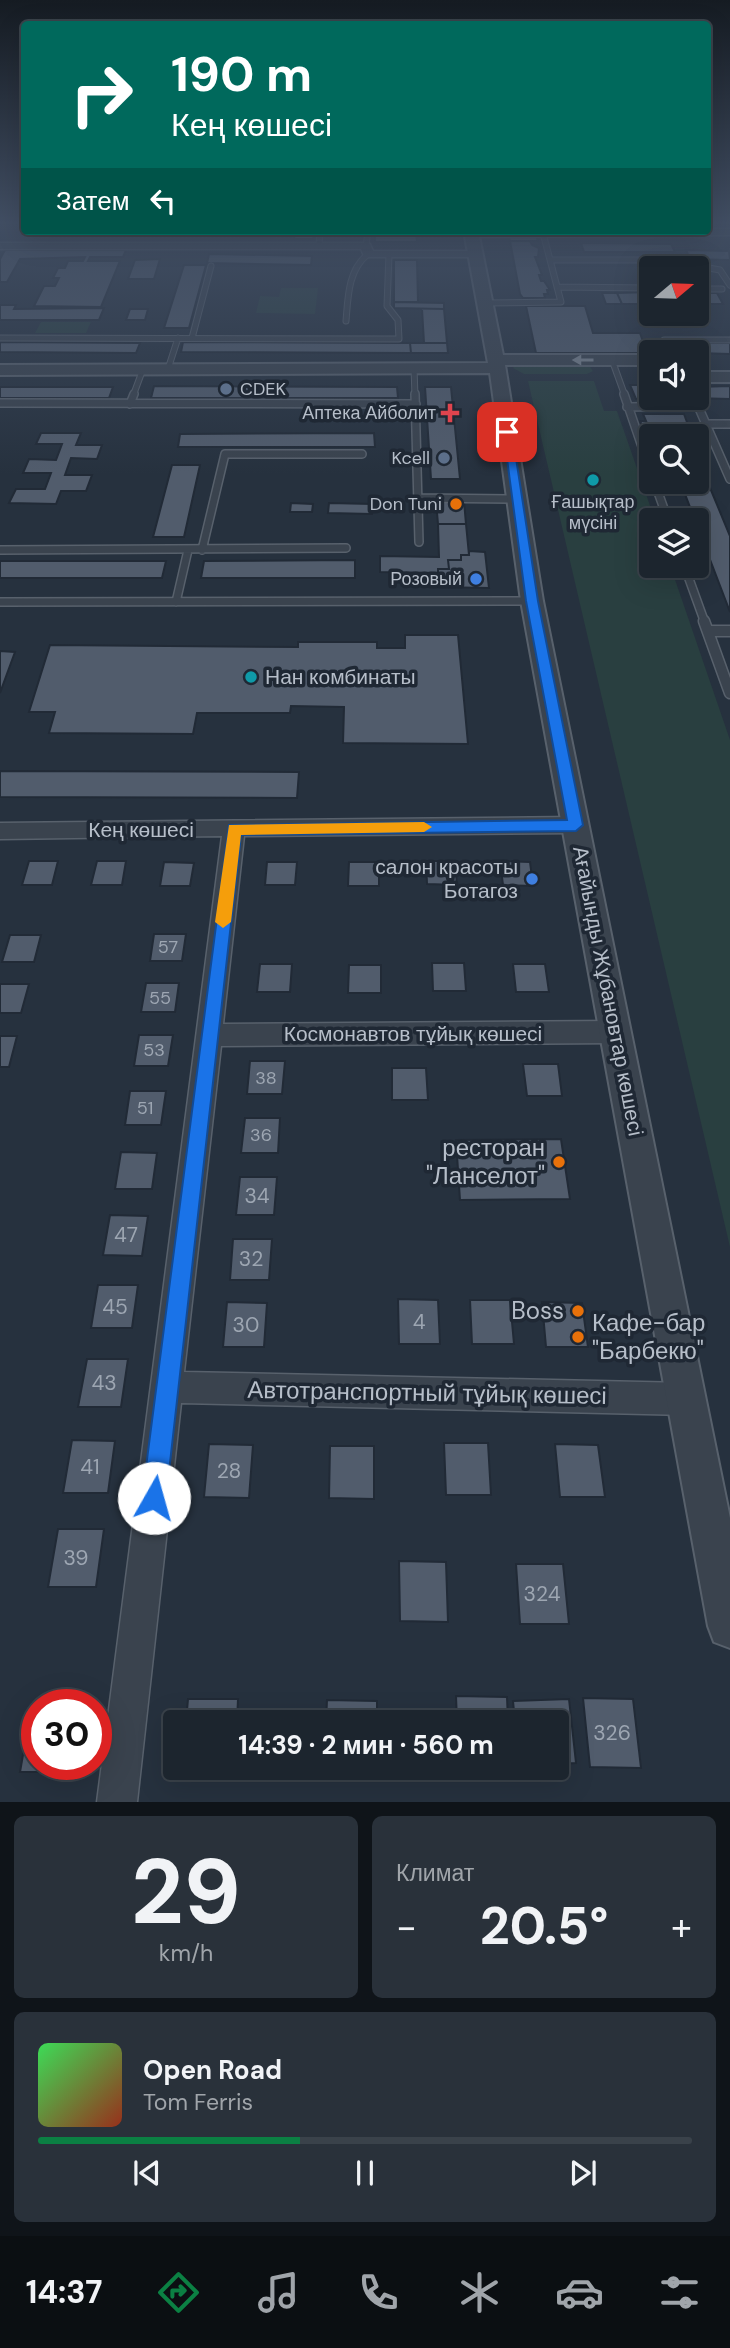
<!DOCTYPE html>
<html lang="ru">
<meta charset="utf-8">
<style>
body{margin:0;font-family:"DM Sans",sans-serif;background:#29313a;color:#f1f3f6;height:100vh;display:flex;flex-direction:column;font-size:26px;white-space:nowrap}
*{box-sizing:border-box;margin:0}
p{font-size:23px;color:#a0a5aa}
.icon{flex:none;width:38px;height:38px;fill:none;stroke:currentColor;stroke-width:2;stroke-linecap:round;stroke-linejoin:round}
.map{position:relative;height:1802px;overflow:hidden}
.sheet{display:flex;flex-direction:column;gap:14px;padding:14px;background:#0f1419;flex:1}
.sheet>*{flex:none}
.top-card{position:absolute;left:21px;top:21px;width:690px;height:214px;border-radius:7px;box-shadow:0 7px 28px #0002,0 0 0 2px #3a424a;background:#00695c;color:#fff;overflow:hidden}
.needle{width:46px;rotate:71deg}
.controls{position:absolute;left:639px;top:256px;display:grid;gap:14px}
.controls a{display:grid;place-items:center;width:70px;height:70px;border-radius:7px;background:#1c252e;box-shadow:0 7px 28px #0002,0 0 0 2px #3a424a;font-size:35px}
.speed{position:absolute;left:21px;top:1689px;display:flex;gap:14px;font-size:35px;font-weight:700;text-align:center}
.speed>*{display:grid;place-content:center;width:91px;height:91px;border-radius:50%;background:#1c252e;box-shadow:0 7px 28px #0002,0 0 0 2px #3a424a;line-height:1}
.speed .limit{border:10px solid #d22;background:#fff;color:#111}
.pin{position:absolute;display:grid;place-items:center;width:60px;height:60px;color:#fff;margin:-30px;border-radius:14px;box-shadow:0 4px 10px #0006}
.me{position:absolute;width:77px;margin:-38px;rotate:7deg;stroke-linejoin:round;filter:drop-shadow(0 0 5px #0008)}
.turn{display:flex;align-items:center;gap:24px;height:147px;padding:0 35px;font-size:32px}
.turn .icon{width:91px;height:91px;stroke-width:2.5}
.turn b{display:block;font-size:49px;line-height:60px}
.then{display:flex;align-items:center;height:66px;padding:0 35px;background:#0003;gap:14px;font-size:26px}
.big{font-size:52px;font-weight:700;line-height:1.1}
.sheet .tile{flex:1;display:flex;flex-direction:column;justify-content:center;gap:10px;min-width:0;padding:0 24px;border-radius:10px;background:#29313a}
.sheet .dial{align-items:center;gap:0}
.dial b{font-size:91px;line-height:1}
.song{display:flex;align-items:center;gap:21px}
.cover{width:84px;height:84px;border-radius:10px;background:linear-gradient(135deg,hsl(130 70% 55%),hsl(10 70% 35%))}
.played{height:7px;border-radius:4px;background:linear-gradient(90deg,#0b8043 40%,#3a424a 40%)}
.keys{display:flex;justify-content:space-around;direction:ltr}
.heat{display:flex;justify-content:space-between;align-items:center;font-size:38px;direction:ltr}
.sheet .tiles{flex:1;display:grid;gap:14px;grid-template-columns:1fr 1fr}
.tile:last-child{grid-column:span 2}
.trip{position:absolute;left:163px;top:1710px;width:406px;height:70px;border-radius:7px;background:#1c252e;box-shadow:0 7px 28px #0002,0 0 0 2px #3a424a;font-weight:700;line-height:70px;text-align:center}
.tab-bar{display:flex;height:112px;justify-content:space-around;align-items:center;background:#0b0f12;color:#a0a5aa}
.tab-bar .icon{width:49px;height:49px}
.tab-bar .active{color:#0b8043}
.tab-bar b{font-size:32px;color:#f1f3f6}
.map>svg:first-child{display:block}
</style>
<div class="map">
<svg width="730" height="1802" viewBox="0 0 730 1802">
<rect width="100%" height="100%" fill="#26313e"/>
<path fill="#293f40" d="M 281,288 L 318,288 L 315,314 L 256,313 L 260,296 L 279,297 Z
M 41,322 L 91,322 L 86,333 L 35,333 Z
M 588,364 L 593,371 L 587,374 L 524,374 L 513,368 L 515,365 Z
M 528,381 L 594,381 L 604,411 L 617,411 L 655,520 L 651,520 L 651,565 L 670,565 L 730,740 L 730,1247 Z"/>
<path fill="#515c6c" stroke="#212a36" stroke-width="2" d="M 242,231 L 274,231 L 273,238 L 240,238 Z
M 295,231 L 314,231 L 313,239 L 294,239 Z
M 396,231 L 416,231 L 417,242 L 375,242 L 375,234 L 396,234 Z
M 508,235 L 536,235 L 538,241 L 510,241 Z
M 510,241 L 530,241 L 532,245 L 539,248 L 538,257 L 535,257 L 542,275 L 539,275 L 541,281 L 544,281 L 550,290 L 547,290 L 548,294 L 544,294 L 545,298 L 523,298 L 520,294 Z
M 581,243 L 671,244 L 675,252 L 584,252 Z
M 5,250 L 126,250 L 123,257 L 90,257 L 88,261 L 120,261 L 101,307 L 34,306 L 44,286 L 55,286 L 59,278 L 53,278 L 58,268 L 65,268 L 68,261 L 83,261 L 85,257 L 20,259 L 7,282 L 0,282 L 0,259 Z
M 686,250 L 729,251 L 730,260 L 690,259 Z
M 209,254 L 312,256 L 311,265 L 207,263 Z
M 160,259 L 154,279 L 128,279 L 135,260 Z
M 394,260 L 417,260 L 418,302 L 394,302 Z
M 184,265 L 206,265 L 189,328 L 164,328 Z
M 650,292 L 651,292 L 651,304 L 622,304 L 617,293 Z
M 602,293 L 617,293 L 622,304 L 606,304 Z
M 696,293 L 717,293 L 723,304 L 696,304 Z
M 394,302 L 444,303 L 444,309 L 394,308 Z
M 0,305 L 16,305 L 14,309 L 104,308 L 99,320 L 0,320 Z
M 526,306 L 585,306 L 593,333 L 640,333 L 647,353 L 536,353 Z
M 130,309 L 148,309 L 145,320 L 126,320 Z
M 422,309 L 444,309 L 447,343 L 424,343 Z
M 0,342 L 140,343 L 136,353 L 0,352 Z
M 183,342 L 410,343 L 411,353 L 181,352 Z
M 410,343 L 447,343 L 448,353 L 411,353 Z
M 661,343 L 730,343 L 730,354 L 665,352 Z
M 630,385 L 650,385 L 651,397 L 656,399 L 636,399 Z
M 154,386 L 397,387 L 398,398 L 151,398 Z
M 730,386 L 730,399 L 655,397 L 696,397 L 696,387 Z
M 0,387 L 113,387 L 109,398 L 0,398 Z
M 425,387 L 451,387 L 460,479 L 431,479 Z
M 643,414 L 684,414 L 688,425 L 659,425 L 661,430 L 644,430 L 640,421 L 646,421 Z
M 659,425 L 684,425 L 689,436 L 663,436 Z
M 41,433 L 81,433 L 76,445 L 102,445 L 97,459 L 71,458 L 65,475 L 92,475 L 86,491 L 61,491 L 56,504 L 9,503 L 16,489 L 45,489 L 51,473 L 23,473 L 29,459 L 56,460 L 62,444 L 36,444 Z
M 374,433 L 375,447 L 178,447 L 180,434 Z
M 696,454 L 730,536 L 730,612 L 680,481 L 696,481 Z
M 172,465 L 200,465 L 184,537 L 153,537 Z
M 436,501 L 464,501 L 466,524 L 438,524 Z
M 291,503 L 313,504 L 312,512 L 290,512 Z
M 329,503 L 373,504 L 372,514 L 328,513 Z
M 438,524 L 466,524 L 469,555 L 461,555 L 461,560 L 448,560 L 449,569 L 438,569 L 438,573 L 380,572 L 380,556 L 439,557 Z
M 469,551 L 485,552 L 489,588 L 433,587 L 433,573 L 438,573 L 438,569 L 449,569 L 448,560 L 461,560 L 461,555 L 469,555 Z
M 355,560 L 355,578 L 201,578 L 204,561 Z
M 0,561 L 166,561 L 162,578 L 0,578 Z
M 405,635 L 458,635 L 468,744 L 343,743 L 344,707 L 291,706 L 290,713 L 197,713 L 193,734 L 49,733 L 55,712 L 29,712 L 50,645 L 298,647 L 298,642 L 377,642 L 377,648 L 405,648 Z
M 0,651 L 15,652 L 0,693 Z
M 0,771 L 299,772 L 297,798 L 0,797 Z
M 29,861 L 58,861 L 52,885 L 22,885 Z
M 97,861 L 126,861 L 122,885 L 91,885 Z
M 426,861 L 455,861 L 457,885 L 427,884 Z
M 500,861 L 530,862 L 533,886 L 503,885 Z
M 164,862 L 194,863 L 190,886 L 160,886 Z
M 267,862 L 297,862 L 295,885 L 265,885 Z
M 349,862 L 379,862 L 379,886 L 348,886 Z
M 154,934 L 186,934 L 182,961 L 150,961 Z
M 10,935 L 41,935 L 34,962 L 2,962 Z
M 432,963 L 464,963 L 466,991 L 433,991 Z
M 260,964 L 292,964 L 290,992 L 257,992 Z
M 513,964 L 545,964 L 549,992 L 516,992 Z
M 349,965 L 381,965 L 381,993 L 348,993 Z
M 146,983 L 179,983 L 175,1012 L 141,1012 Z
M 0,984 L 29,984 L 21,1013 L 0,1013 Z
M 139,1035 L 173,1035 L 168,1066 L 134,1066 Z
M 0,1036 L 17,1036 L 9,1067 L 0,1067 Z
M 250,1061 L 285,1061 L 282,1094 L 247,1094 Z
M 523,1064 L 558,1064 L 562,1096 L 527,1096 Z
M 392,1068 L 426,1068 L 428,1100 L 392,1100 Z
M 130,1091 L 166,1091 L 161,1125 L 125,1125 Z
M 245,1118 L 280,1118 L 278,1153 L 241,1153 Z
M 561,1139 L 570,1199 L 460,1200 L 456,1140 Z
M 121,1152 L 157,1153 L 152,1189 L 115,1189 Z
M 240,1177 L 277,1177 L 274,1215 L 236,1215 Z
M 110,1215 L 148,1216 L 142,1256 L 103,1255 Z
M 233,1239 L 272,1239 L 269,1280 L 230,1280 Z
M 98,1285 L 138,1285 L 132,1328 L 91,1328 Z
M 398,1299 L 438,1300 L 440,1344 L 399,1344 Z
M 470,1300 L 510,1300 L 514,1344 L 472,1344 Z
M 227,1302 L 267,1303 L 264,1347 L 223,1347 Z
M 542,1302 L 582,1303 L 588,1347 L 546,1347 Z
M 87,1359 L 128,1359 L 121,1407 L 78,1407 Z
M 72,1440 L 115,1441 L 108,1493 L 63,1493 Z
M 444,1443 L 488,1443 L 491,1495 L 446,1495 Z
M 209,1444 L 253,1445 L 249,1498 L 204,1497 Z
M 555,1444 L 598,1445 L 605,1497 L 560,1497 Z
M 330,1446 L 374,1446 L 374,1499 L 329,1498 Z
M 58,1529 L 104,1529 L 96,1587 L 48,1587 Z
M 399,1561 L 446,1562 L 448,1622 L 400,1621 Z
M 516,1564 L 563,1564 L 569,1624 L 520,1624 Z
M 456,1696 L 507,1697 L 508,1722 L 457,1722 Z
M 583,1698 L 633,1699 L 641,1768 L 590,1767 Z
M 188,1699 L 238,1699 L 237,1722 L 186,1722 Z
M 569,1699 L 576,1763 L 556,1764 L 556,1722 L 515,1722 L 513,1701 Z
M 327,1700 L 377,1701 L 377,1722 L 326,1722 Z
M 32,1703 L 82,1703 L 37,1704 L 37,1764 L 73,1764 L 72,1772 L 20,1772 Z"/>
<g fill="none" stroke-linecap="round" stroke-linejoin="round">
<g stroke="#58616c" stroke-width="7">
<path id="service-far2" d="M 319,246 L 320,231
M 366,246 L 368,231
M 551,260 L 665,260 L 720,270 L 730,285
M 557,287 L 651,288
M 696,289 L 722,289
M 484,303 L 561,302 L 543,233
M 346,321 C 348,297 348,270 368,254
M 0,338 L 399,339 L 398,320 L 387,306 L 389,254
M 192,338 L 211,266
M 664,340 L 730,340
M 612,360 L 625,396
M 414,368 L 415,396
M 168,369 L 178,338
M 133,396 L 143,369"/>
</g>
<g stroke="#58616c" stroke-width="10">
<path id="service-far1" d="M 415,394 L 419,542
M 624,394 L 651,473
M 0,403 L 416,404
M 130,404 L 134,394
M 627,407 L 698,406 L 730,479
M 706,424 L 730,424
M 654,481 L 668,520
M 419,498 L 517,499
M 0,550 L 346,548
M 202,550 L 225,454 L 362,454
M 684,565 L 705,623
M 0,602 L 532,601
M 176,602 L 188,550"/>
</g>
<g stroke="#58616c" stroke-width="13">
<path id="service" d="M 704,621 L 730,693
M 708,631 L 730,631"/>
</g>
<g stroke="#58616c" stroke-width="3">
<path id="minor" d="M 707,229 L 730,229 L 730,235 L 471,237 L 466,234 L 470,231 Z
M 0,243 L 366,243 L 370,244 L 373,251 L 475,251 L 480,254 L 475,257 L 368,257 L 364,256 L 361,249 L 0,249 Z
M 576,817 L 584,820 L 587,825 L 584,830 L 576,833 L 244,836 L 223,1024 L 616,1021 L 625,1024 L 629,1032 L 625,1040 L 616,1043 L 221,1046 L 184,1372 L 687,1383 L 698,1388 L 703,1399 L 698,1410 L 687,1415 L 181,1403 L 137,1802 L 97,1802 L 222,836 L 0,839 L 0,823 Z"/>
</g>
<g stroke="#58616c" stroke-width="4">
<path id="tertiary" d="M 464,231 L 478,231 L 503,355 L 651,355 L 651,365 L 505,365 L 543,601 L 730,1518 L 730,1648 L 714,1642 L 708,1626 L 521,601 L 490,373 L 0,375 L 0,365 L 488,363 Z
M 696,372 L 730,372 L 730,382 L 696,382 Z"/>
</g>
<use href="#service-far2" stroke="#3a434e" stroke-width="5"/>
<use href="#service-far1" stroke="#3a434e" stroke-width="7"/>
<use href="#service" stroke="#3a434e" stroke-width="10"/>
<use href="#minor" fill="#3a434e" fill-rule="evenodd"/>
<use href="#tertiary" fill="#3a434e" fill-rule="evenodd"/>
</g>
<defs><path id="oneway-solid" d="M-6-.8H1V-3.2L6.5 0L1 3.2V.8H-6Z" transform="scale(1.75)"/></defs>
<use fill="#7e8792" href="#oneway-solid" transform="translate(583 360) rotate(-180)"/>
<linearGradient id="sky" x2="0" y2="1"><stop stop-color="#151b22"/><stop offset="0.47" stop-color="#414e63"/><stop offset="1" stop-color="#414e63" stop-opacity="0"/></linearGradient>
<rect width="730" height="474" fill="url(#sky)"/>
<path fill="#1a73e8" stroke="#114b97" stroke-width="2" d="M 503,429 L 512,432 L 538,601 L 583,825 L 576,831 L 241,835 L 166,1498 L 162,1506 L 154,1510 L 146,1506 L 142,1498 L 229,825 L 567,820 L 526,601 Z"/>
<path fill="#f59e0b" d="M 424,822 L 432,827 L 424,832 L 241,835 L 231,922 L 223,928 L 215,922 L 229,825 Z"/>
<g fill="#5c6f8a" stroke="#1f2834" stroke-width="2.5">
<circle cx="226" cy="389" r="7"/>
<circle cx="444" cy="458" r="7"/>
</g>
<path fill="#e0444e" stroke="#1f2834" stroke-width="2.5" d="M446.5 402.5h7v7h7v7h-7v7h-7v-7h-7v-7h7z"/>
<g fill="#0f9aa8" stroke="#1f2834" stroke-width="2.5">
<circle cx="593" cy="480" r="7"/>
<circle cx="251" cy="677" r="7"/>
</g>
<g fill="#e8710a" stroke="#1f2834" stroke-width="2.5">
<circle cx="456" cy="504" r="7"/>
<circle cx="559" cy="1162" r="7"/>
<circle cx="578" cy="1311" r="7"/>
<circle cx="578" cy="1337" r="7"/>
</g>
<g fill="#3f7fe0" stroke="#1f2834" stroke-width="2.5">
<circle cx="476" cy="579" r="7"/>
<circle cx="532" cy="879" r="7"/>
</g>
<g text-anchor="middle" stroke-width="7" stroke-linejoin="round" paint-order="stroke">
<g font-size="18" fill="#b6bec9" stroke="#1f2834" text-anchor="end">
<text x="240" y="395" text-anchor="start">CDEK</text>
<text x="436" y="419">Аптека Айболит</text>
<text x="430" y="464">Kcell</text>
<text x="593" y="508" text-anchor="middle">Ғашықтар<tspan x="593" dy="21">мүсіні</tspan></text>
<text x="442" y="510">Don Tuni</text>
<text x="462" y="585">Розовый</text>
</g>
<g font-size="18" fill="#9da6b2">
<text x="168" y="953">57</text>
<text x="160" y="1004">55</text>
<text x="154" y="1056">53</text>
<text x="266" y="1084">38</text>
<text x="145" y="1114">51</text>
<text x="261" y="1141">36</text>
</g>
<g font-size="21" fill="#b6bec9" stroke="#1f2834" text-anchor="start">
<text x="265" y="684">Нан комбинаты</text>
<text x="518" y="874" text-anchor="end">салон красоты<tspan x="518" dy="24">Ботагоз</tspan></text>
</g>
<g font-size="21" fill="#b6bec9" stroke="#1f2834">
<text x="141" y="837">Кең көшесі</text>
<text transform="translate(608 991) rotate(79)" y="7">Ағайынды Жұбановтар көшесі</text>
<text x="413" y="1041">Космонавтов тұйық көшесі</text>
</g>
<g font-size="21" fill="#9da6b2">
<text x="257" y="1203">34</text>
<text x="126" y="1242">47</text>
<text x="251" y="1266">32</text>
<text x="115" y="1314">45</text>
<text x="419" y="1329">4</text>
<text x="246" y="1332">30</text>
<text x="104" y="1390">43</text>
<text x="90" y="1474">41</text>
<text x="229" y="1478">28</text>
<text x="76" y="1565">39</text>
<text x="542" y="1601">324</text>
<text x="612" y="1740">326</text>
</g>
<g font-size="24" fill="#b6bec9" stroke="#1f2834" text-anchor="end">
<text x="545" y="1156">ресторан<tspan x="545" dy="28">"Ланселот"</tspan></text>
<text x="564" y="1319">Boss</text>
<text x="592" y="1331" text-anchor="start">Кафе-бар<tspan x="592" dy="28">"Барбекю"</tspan></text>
</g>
<g font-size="24" fill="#b6bec9" stroke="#1f2834">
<text transform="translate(427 1393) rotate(1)" y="8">Автотранспортный тұйық көшесі</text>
</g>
</g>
</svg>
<div class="controls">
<a><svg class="needle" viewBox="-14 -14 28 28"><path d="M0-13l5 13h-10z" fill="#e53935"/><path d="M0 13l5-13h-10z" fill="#a0a5aa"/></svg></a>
<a><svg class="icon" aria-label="sound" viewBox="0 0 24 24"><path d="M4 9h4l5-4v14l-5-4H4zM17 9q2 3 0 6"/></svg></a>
<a><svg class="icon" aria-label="search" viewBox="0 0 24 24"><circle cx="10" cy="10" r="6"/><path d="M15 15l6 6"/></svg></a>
<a><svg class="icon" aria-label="layers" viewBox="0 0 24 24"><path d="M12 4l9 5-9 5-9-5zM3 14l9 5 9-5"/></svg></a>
</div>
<div class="speed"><div class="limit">30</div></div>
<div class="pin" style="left:507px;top:432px;background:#d93025"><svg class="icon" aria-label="arrive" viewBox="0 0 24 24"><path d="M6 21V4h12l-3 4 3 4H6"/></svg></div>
<svg class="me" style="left:154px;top:1498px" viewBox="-20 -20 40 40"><circle r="19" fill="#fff"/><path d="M0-13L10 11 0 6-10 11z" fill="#1a73e8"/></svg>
<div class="trip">14:39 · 2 мин · 560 m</div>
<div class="top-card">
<div class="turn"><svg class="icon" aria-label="right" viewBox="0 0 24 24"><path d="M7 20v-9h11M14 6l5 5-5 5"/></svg><div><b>190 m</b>Кең көшесі</div></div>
<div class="then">Затем<svg class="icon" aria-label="left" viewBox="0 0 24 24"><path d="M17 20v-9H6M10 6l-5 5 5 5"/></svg></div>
</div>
</div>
<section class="sheet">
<div class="tiles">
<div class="tile dial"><b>29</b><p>km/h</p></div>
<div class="tile"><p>Климат</p>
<div class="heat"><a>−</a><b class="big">20.5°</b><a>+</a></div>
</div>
<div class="tile">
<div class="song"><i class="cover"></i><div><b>Open Road</b><p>Tom Ferris</p></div></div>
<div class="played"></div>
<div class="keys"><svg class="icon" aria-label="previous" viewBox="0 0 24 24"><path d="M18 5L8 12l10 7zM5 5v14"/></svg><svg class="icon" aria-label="pause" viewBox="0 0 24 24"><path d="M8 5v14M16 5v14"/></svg><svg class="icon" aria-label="next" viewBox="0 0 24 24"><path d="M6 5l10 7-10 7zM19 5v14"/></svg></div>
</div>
</div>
</section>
<nav class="tab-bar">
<b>14:37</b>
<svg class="icon active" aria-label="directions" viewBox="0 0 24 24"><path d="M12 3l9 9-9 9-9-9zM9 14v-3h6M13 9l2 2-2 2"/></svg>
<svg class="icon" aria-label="music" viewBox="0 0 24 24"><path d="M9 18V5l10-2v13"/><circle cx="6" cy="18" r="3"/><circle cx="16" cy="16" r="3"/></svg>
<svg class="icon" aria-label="phone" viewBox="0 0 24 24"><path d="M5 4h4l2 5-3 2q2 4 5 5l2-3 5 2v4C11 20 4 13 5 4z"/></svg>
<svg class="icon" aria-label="climate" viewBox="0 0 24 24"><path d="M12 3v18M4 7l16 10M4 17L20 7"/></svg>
<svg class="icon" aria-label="car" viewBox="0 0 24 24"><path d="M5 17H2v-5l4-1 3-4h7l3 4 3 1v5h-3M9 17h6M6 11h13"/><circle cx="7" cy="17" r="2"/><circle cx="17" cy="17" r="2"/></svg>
<svg class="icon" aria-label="filters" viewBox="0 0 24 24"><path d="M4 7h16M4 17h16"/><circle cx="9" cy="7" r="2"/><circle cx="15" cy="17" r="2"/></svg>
</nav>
